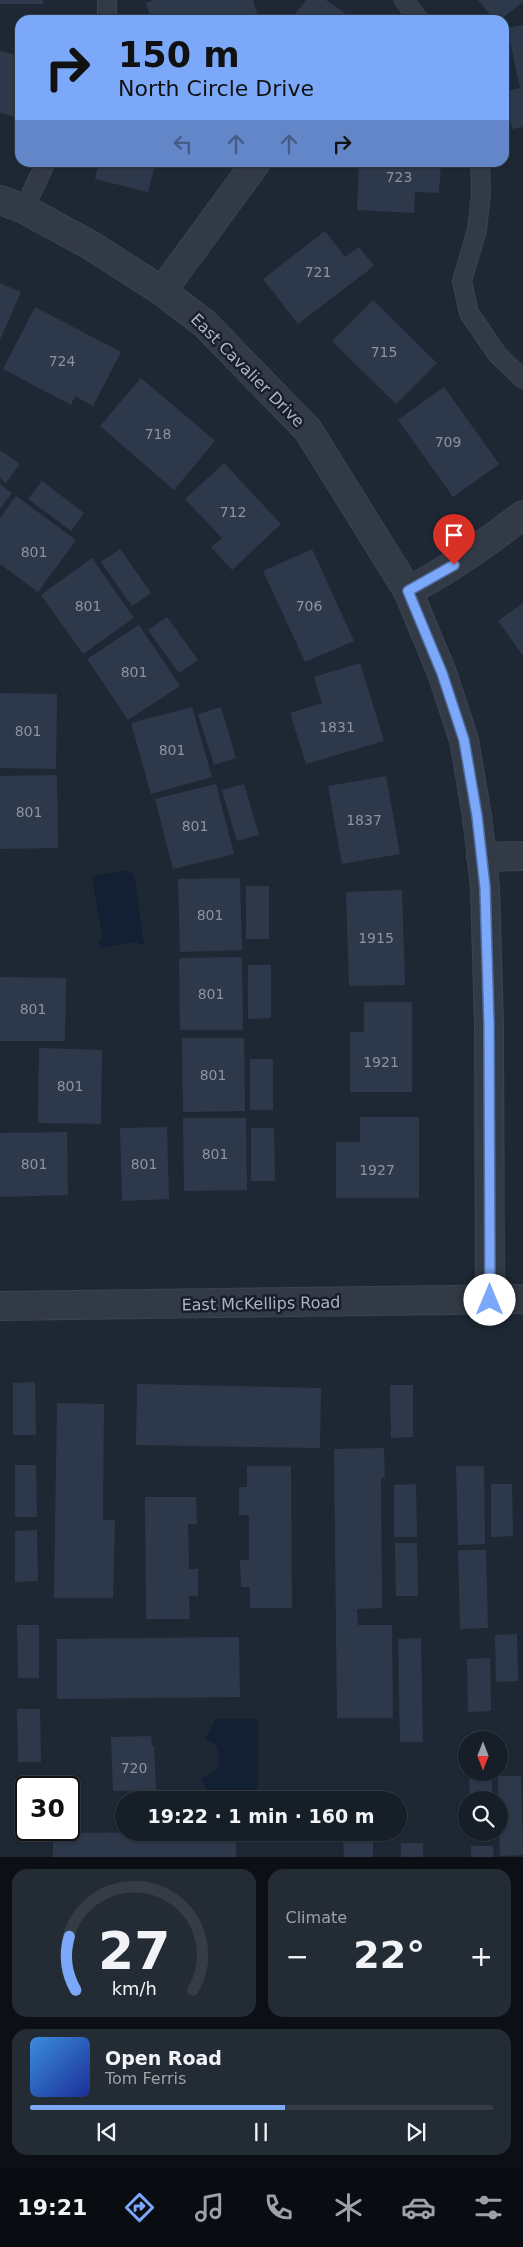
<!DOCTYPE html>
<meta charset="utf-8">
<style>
body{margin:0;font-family:"DejaVu Sans",sans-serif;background:#232b34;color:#f1f3f6;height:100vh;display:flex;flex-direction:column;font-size:19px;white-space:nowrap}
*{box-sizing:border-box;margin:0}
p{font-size:16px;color:#9ea2a8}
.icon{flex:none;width:28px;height:28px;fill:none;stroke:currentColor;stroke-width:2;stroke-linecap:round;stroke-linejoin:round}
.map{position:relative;height:1857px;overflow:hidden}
.side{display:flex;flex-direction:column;gap:12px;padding:12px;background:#0c1016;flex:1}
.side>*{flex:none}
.hud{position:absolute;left:15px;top:15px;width:494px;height:152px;border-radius:15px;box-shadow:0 1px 4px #0004,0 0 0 1px #353c45;background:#7ba8f9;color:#111;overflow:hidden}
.needle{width:32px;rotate:180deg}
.tools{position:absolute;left:458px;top:1731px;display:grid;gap:10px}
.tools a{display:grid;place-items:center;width:50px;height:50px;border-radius:50%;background:#161e28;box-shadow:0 1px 4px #0004,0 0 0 1px #353c45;font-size:25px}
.speed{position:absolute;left:15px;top:1776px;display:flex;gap:10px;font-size:25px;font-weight:700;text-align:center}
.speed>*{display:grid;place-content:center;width:65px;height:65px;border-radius:50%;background:#161e28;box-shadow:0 1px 4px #0004,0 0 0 1px #353c45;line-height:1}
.speed .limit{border:2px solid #111;border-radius:8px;background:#fff;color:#111}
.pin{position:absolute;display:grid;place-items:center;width:42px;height:42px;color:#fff;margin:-51px -21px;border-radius:50% 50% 50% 0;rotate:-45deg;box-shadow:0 0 5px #0007}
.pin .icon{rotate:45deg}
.me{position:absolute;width:55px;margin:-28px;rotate:0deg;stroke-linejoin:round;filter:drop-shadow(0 0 4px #0008)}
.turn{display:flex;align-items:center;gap:18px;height:105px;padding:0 20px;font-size:22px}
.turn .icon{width:65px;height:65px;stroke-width:2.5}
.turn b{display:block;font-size:35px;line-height:42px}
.lanes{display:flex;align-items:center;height:48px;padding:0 20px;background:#0003;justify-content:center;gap:25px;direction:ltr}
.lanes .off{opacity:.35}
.big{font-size:38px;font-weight:800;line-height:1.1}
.side .tile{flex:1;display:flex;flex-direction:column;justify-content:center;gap:8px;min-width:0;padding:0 18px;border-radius:15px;background:#232b34}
.side .dial{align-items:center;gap:0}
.dial svg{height:130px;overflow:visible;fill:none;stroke:#353c45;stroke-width:7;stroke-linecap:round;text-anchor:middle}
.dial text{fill:#f1f3f6;stroke:none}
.song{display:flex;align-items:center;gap:15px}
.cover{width:60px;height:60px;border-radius:8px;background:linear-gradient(135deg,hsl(210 70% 55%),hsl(230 70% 35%))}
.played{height:5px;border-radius:2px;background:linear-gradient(90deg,#7ba8f9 55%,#353c45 55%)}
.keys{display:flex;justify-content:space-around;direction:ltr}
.heat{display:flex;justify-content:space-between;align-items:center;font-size:28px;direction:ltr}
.side .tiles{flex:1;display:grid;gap:12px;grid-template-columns:1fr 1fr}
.tile:last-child{grid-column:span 2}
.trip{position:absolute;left:115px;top:1791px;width:292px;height:50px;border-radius:25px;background:#161e28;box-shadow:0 1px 4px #0004,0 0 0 1px #353c45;font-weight:800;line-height:50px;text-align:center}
.tab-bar{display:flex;height:80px;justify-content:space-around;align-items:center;background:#090c10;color:#9ea2a8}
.tab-bar .icon{width:35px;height:35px}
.tab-bar .current{color:#7ba8f9}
.tab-bar b{font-size:22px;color:#f1f3f6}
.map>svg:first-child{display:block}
</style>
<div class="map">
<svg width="523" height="1857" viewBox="0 0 523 1857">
<rect width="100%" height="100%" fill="#1e2835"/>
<path fill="#131f32" d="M 128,870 L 134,874 L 144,944 L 139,945 L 138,942 L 100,948 L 99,940 L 103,940 L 92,878 L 93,876 Z
M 216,1719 L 258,1719 L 258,1800 L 214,1800 L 201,1780 L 218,1767 L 218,1747 L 205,1738 Z"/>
<path fill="#2d384a" d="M 0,0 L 43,0 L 43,4 L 0,4 Z
M 154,0 L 253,0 L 259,20 L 151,20 L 146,3 Z
M 306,0 L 326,0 L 355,20 L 291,20 Z
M 478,0 L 523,0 L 523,2 L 500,20 L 494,20 Z
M 523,25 L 523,127 L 512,129 L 505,91 L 520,88 L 507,28 Z
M 0,51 L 20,56 L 20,118 L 0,113 Z
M 99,162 L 156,162 L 148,192 L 95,179 Z
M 359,162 L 441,162 L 439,193 L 415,192 L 414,213 L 357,210 Z
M 325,231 L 345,257 L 359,247 L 374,266 L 298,324 L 263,279 Z
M 0,283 L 21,292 L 0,340 Z
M 373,300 L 437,363 L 396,404 L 332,341 Z
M 35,307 L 121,352 L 93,406 L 75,396 L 71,405 L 3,369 Z
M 141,378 L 215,441 L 174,490 L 100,426 Z
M 444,387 L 499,464 L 453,497 L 398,420 Z
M 0,450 L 20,464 L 6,483 L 0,478 Z
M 224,463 L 281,524 L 232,570 L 211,547 L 222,538 L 185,499 Z
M 42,481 L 84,513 L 71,531 L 28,499 Z
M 0,484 L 12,493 L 0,509 Z
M 16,496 L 76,540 L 38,592 L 0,564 L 0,518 Z
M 120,549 L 151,593 L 132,606 L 101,562 Z
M 312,549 L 354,641 L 305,662 L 263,571 Z
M 92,558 L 134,618 L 83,654 L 41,595 Z
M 523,603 L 523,656 L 498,621 Z
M 167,617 L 198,660 L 179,673 L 148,630 Z
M 139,625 L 180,686 L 128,720 L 87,659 Z
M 360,663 L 384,741 L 306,764 L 290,713 L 322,703 L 314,677 Z
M 0,693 L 57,694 L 56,769 L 0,768 Z
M 192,707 L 212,777 L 151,794 L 131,723 Z
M 221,707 L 236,758 L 214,765 L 198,714 Z
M 57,775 L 58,848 L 0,849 L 0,776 Z
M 386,776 L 400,854 L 342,864 L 328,786 Z
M 216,784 L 234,854 L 173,869 L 155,799 Z
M 244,784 L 259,835 L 237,841 L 222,790 Z
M 240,878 L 242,950 L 180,952 L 178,879 Z
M 246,886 L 269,886 L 269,939 L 246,939 Z
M 402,890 L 405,985 L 349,986 L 346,892 Z
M 242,957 L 243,1030 L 180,1030 L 179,958 Z
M 248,965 L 271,965 L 271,1018 L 248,1019 Z
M 0,977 L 66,978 L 65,1041 L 0,1041 Z
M 364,1002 L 412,1002 L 412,1092 L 350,1092 L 350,1032 L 364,1032 Z
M 182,1038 L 244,1038 L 245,1111 L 183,1112 Z
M 39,1048 L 102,1050 L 101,1124 L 38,1123 Z
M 250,1059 L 273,1059 L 273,1110 L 250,1110 Z
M 360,1117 L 419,1117 L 419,1198 L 336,1198 L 336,1142 L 360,1142 Z
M 183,1118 L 246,1118 L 247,1190 L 184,1191 Z
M 167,1127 L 169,1199 L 122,1201 L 120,1128 Z
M 251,1128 L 274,1128 L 275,1181 L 251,1181 Z
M 67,1132 L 68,1195 L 0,1197 L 0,1133 Z
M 35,1382 L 36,1435 L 13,1435 L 13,1383 Z
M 137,1384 L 321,1388 L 320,1448 L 136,1445 Z
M 390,1385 L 413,1385 L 413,1437 L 391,1438 Z
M 57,1403 L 104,1404 L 103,1520 L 115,1520 L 113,1598 L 54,1598 Z
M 384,1448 L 385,1478 L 381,1478 L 382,1608 L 357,1609 L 358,1625 L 392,1625 L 393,1718 L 337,1718 L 334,1449 Z
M 15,1465 L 36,1465 L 37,1517 L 15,1517 Z
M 247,1466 L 291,1466 L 292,1608 L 250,1608 L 250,1587 L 241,1587 L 240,1560 L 249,1560 L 249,1515 L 239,1515 L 239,1487 L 247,1487 Z
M 456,1466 L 484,1466 L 485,1544 L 458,1545 Z
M 416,1484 L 417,1537 L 394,1537 L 394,1485 Z
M 491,1484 L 512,1484 L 513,1536 L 491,1537 Z
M 145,1497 L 196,1497 L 197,1524 L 188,1524 L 189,1569 L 198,1569 L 198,1596 L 189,1596 L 190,1619 L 146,1619 Z
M 37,1530 L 38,1581 L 15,1582 L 15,1531 Z
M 395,1543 L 417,1543 L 418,1596 L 396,1596 Z
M 458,1550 L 486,1550 L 488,1628 L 460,1629 Z
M 17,1625 L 39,1625 L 39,1678 L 18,1678 Z
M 517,1634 L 518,1681 L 496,1682 L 495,1635 Z
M 239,1637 L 240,1697 L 57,1699 L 57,1639 Z
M 421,1638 L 423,1742 L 400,1742 L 398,1639 Z
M 490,1658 L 491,1711 L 468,1712 L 467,1659 Z
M 17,1709 L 40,1709 L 41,1762 L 18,1762 Z
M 151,1736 L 152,1746 L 154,1746 L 156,1790 L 113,1791 L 111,1737 Z
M 469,1772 L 492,1772 L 492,1800 L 470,1800 Z
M 498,1776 L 521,1776 L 523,1855 L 500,1856 Z
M 236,1832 L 236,1857 L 53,1857 L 53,1833 Z
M 337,1832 L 373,1832 L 373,1857 L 344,1857 L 343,1837 L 337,1838 Z
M 401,1843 L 423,1843 L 423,1857 L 401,1857 Z
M 471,1846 L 493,1846 L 494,1857 L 471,1857 Z"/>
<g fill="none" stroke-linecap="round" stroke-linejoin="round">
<g stroke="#3b434f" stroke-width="20">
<path id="service" d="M 404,0 L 419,20
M 107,20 L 107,0
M 480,162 L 481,193 L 477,230 L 462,281 L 469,313 L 497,354 L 523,379
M 24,209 L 46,162"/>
</g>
<g stroke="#3b434f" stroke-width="30">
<path id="minor" d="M 0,200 L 24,209 L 90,245 L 162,291 L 205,324 L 308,430 L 408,591 L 442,673 L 464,740 L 477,816 L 485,887 L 489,1025 L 490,1300
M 162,291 L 255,164
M 408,591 C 449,570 486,543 523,515
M 481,857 L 523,856"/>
</g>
<g stroke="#3b434f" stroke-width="30">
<path id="tertiary" d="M 0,1306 L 523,1299"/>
</g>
<use href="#service" stroke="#323a46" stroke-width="18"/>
<use href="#minor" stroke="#323a46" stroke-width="28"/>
<use href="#tertiary" stroke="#323a46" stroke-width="28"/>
</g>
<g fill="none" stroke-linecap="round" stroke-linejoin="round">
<g stroke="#506da2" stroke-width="12">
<path id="route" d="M 454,565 L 408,591 L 442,673 L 464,740 L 477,816 L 485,887 L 489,1025 L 490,1300"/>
</g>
<use href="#route" stroke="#7ba8f9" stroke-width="9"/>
</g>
<g text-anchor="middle" stroke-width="5" stroke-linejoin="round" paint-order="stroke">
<g font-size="14" fill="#8a94a4">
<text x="399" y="182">723</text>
<text x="318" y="277">721</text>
<text x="384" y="357">715</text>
<text x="62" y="366">724</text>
<text x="158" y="439">718</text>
<text x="448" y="447">709</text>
<text x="233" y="517">712</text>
<text x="34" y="557">801</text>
<text x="88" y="611">801</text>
<text x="309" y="611">706</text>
<text x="134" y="677">801</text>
<text x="337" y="732">1831</text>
<text x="28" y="736">801</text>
<text x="172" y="755">801</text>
<text x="29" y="817">801</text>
<text x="364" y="825">1837</text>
<text x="195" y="831">801</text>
<text x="210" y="920">801</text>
<text x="376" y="943">1915</text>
<text x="211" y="999">801</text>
<text x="33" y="1014">801</text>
<text x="381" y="1067">1921</text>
<text x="213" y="1080">801</text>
<text x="70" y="1091">801</text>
<text x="215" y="1159">801</text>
<text x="34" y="1169">801</text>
<text x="144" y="1169">801</text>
<text x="377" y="1175">1927</text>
<text x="134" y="1773">720</text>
</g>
<g font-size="16" fill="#abb4c3" stroke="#181f2a">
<text transform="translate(248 370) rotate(45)" y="6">East Cavalier Drive</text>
<text transform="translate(261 1303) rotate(-1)" y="6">East McKellips Road</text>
</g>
</g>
</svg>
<div class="tools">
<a><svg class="needle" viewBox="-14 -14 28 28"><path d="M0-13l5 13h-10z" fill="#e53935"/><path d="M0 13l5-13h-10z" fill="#9ea2a8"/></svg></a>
<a><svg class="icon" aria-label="search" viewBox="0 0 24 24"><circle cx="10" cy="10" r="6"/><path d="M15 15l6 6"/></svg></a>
</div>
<div class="speed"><div class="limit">30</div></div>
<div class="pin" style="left:454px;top:565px;background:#d93025"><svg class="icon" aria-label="arrive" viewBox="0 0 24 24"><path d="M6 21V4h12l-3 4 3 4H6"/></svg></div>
<svg class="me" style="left:490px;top:1300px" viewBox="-20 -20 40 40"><circle r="19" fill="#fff"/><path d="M0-13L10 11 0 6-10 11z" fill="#7ba8f9"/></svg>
<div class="trip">19:22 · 1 min · 160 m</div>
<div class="hud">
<div class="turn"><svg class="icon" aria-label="right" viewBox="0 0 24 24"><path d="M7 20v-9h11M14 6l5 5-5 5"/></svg><div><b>150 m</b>North Circle Drive</div></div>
<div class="lanes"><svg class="icon off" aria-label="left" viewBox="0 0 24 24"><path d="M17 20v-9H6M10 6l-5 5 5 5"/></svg><svg class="icon off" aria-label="ahead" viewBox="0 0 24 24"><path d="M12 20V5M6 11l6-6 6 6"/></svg><svg class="icon off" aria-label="ahead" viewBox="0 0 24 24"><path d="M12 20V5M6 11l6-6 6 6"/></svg><svg class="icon" aria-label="right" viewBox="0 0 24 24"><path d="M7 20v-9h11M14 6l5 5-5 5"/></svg></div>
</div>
</div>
<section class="side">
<div class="tiles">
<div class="tile dial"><svg viewBox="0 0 100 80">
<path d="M14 69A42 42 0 1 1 86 69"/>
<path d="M14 69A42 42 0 0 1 10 36" stroke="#7ba8f9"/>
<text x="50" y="56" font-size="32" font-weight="700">27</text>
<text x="50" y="72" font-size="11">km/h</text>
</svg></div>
<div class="tile"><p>Climate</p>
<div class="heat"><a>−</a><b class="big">22°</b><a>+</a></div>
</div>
<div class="tile">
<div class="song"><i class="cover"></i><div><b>Open Road</b><p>Tom Ferris</p></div></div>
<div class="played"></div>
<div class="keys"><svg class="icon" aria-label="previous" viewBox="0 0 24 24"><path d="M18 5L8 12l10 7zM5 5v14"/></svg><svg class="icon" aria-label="pause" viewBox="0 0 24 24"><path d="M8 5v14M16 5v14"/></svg><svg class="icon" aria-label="next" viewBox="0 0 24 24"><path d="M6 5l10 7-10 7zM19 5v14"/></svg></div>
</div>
</div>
</section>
<nav class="tab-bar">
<b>19:21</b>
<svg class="icon current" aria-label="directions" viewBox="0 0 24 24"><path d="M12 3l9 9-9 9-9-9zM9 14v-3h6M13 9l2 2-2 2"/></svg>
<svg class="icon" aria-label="music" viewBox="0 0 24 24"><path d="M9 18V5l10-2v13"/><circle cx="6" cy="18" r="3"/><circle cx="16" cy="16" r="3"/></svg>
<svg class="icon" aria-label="phone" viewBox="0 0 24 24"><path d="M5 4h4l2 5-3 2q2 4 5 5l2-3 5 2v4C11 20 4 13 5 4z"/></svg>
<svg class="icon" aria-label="climate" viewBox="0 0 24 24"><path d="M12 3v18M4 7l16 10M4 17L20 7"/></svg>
<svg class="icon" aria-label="car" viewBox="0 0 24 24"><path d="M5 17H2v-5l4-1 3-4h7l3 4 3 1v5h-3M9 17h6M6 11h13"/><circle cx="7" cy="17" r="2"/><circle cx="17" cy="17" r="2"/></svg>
<svg class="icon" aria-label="filters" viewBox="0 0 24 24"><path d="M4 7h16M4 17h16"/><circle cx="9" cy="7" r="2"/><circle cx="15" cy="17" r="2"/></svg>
</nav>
